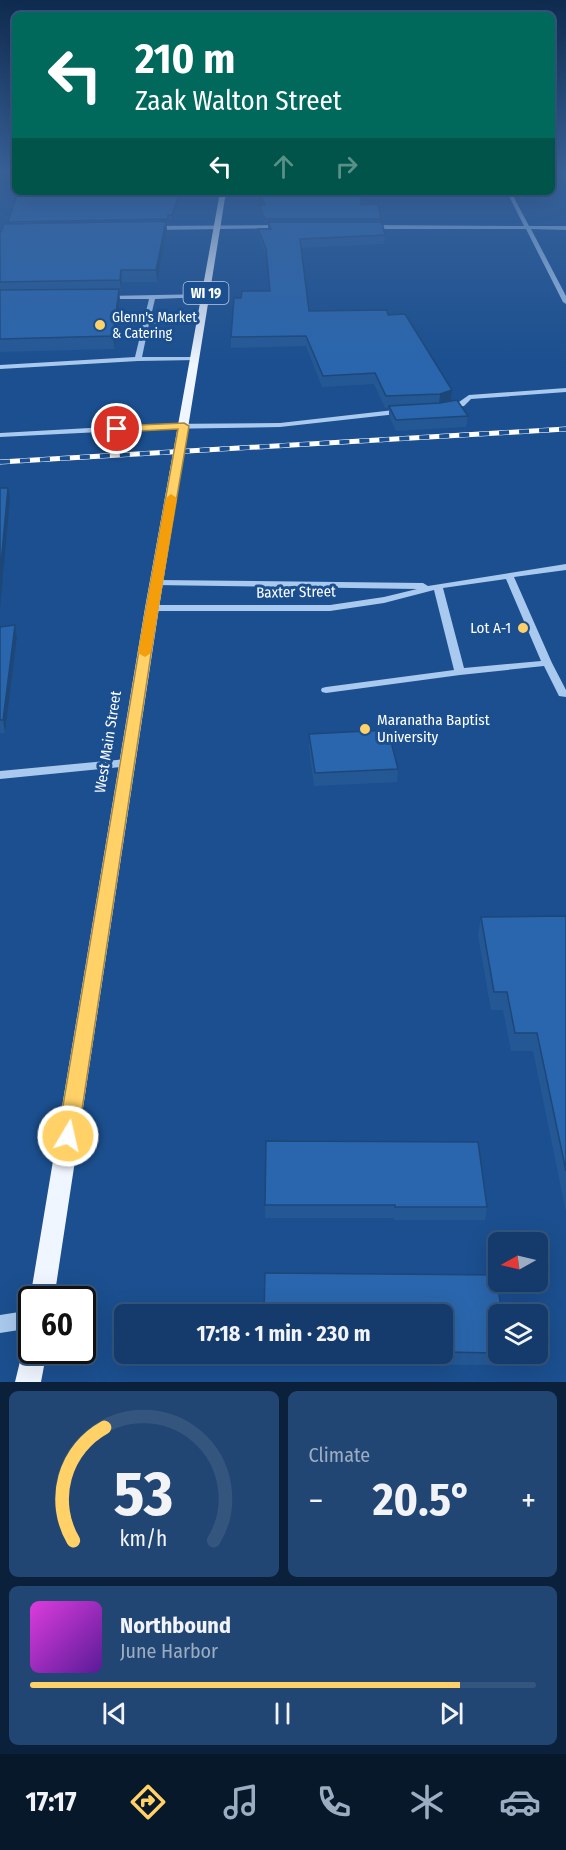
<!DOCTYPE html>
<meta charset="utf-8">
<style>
body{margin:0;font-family:"Fira Sans Condensed",sans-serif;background:#214673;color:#f1f3f6;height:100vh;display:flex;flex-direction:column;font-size:22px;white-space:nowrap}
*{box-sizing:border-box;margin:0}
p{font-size:20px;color:#9dadc1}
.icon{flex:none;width:33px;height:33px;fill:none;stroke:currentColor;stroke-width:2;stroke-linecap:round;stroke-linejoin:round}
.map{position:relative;height:1382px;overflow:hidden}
.side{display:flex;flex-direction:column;gap:9px;padding:9px;background:#0b203b;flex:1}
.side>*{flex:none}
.top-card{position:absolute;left:12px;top:12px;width:543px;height:183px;border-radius:9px;box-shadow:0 6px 24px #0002,0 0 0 2px #33557e;background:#00695c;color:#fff;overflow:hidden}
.needle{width:39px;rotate:262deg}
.tools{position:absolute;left:488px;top:1232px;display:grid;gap:12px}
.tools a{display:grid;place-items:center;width:60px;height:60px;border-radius:9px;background:#143b6b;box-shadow:0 6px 24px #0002,0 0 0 2px #33557e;font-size:30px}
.speed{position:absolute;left:18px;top:1286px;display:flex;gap:12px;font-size:30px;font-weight:700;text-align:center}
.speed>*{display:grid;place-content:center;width:78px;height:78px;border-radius:50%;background:#143b6b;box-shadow:0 6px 24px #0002,0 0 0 2px #33557e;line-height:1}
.speed .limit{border:3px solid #111;border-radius:9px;background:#fff;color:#111}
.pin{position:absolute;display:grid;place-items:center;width:51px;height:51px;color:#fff;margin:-26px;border:3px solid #fff;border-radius:50%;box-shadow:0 2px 6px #0007}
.me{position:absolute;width:66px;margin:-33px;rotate:9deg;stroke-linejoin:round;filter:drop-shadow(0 0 4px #0008)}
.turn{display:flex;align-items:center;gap:21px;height:126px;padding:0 24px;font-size:27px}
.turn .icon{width:78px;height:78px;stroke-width:2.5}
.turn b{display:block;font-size:42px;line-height:51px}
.lanes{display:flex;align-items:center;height:57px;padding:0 24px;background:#0003;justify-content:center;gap:30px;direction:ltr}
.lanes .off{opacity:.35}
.big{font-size:45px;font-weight:700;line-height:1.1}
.side .widget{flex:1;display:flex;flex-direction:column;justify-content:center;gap:9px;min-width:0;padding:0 21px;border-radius:9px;background:#214673}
.side .dial{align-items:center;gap:0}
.dial svg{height:156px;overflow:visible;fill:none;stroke:#33557e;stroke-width:7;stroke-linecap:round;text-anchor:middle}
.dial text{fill:#f1f3f6;stroke:none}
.song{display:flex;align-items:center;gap:18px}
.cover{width:72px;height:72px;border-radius:9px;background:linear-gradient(135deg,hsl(300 70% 55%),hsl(270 70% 35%))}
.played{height:6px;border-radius:3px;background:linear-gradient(90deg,#ffd166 85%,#33557e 85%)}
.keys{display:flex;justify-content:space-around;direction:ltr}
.heat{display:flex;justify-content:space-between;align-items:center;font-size:33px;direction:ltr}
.side .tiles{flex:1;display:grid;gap:9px;grid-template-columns:1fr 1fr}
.widget:last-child{grid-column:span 2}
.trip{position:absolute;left:114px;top:1304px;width:339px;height:60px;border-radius:9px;background:#143b6b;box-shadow:0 6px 24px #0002,0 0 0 2px #33557e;font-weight:700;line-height:60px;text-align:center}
.dock{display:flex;height:96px;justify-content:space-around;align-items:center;background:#08182b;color:#9dadc1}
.dock .icon{width:42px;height:42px}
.dock .selected{color:#ffd166}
.dock b{font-size:27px;color:#f1f3f6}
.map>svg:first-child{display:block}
</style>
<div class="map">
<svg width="566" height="1382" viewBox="0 0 566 1382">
<rect width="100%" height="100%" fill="#1b4f8f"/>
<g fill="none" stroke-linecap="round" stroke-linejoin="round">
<path fill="#a9c9ee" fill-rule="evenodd" d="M 507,192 L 511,192 L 529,226 L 566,226 L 566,230 L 531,229 L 566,296 L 566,304 L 563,302 L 526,229 L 369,229 L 366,227 L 369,225 L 524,226 Z
M 282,225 L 284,228 L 153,230 L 150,228 L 153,226 Z
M 208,294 L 208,296 L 206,297 L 155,299 L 150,320 L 202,318 L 205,320 L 202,322 L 149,324 L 142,357 L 195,357 L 198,359 L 197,360 L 138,361 L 0,369 L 0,365 L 135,357 L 149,299 L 107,299 L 104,297 L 105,296 Z
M 566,388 L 566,392 L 471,399 L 464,406 L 448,409 L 444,407 L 459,402 L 469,395 Z
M 403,409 L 406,409 L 406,413 L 280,427 L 161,429 L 0,437 L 0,433 L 161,424 L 280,423 Z
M 566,564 L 566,570 L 514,577 L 552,663 L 566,690 L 566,697 L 559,696 L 544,666 L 460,675 L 326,693 L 322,692 L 321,690 L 322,688 L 326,687 L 454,670 L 434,590 L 384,603 L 330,611 L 152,611 L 147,608 L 152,605 L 330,605 L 384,597 L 417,589 L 154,585 L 152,583 L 157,580 L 423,583 L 428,586 ZM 506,579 L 541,661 L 464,668 L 443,588 Z
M 127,759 L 131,760 L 133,763 L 131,766 L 0,779 L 0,771 Z
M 32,1310 L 32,1328 L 0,1333 L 0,1315 Z"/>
<path fill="#f0f6ff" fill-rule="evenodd" d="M 220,192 L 226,192 L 159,608 L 54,1299 L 32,1299 L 32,1304 L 30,1299 L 145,608 Z
M 32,1338 L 32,1350 L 47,1350 L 41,1382 L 15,1382 L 25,1341 Z"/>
<g stroke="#fff" stroke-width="5">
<path id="rail" d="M 0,462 L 566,429"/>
</g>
<use href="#rail" stroke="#1b4f8f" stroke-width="4" stroke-dasharray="10" stroke-linecap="butt"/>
</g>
<path fill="#245895" d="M 18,192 L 181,192 L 172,219 L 168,219 L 168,224 L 166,224 L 167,232 L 157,282 L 122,282 L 121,293 L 119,293 L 120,301 L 115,349 L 0,352 L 0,232 L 1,232 L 8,224 Z
M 259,192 L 361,192 L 361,205 L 381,219 L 381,222 L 385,235 L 384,244 L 301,248 L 309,311 L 388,315 L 452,390 L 451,401 L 468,416 L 466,427 L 396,431 L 389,416 L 389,407 L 385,408 L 374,384 L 322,387 L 306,346 L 231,348 L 231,337 L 241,298 L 269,291 L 267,258 L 259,238 L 258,229 L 268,229 L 268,223 L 265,223 L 259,209 L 259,205 L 263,205 L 259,195 Z
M 15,625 L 17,638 L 5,733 L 0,733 L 0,627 Z
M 309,734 L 398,769 L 397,782 L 314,786 L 309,747 Z
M 566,916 L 566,1212 L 533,1051 L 511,1051 L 503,1010 L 491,1010 L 478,935 L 481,917 Z
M 266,1141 L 487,1207 L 485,1220 L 394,1220 L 394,1218 L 265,1218 Z
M 442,1314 L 507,1353 L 504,1365 L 264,1364 L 264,1353 L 442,1353 Z"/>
<path fill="#1d4779" d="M 180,192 L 181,192 L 172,219 L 172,215 Z
M 166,221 L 167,232 L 157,282 L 156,270 Z
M 121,270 L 122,282 L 121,293 L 120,280 Z
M 119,289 L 120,301 L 115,349 L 113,336 Z
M 452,390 L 451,402 L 439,405 L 440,394 Z
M 8,488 L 10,499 L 0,609 L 0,574 Z
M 15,625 L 17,638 L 5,733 L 3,720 Z"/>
<path fill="#2a66ad" stroke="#1d4779" stroke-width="1.5" d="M 18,192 L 180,192 L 172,215 L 168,215 L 168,219 L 8,222 Z
M 259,192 L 361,192 L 361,205 L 378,204 L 381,219 L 265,219 L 259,205 L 265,205 Z
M 166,221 L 156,270 L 121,270 L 120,280 L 0,282 L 0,232 L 1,232 L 4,224 Z
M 268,222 L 382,222 L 385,235 L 300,239 L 309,311 L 387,310 L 388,315 L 405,314 L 452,390 L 440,394 L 386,396 L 375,373 L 323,376 L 306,336 L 231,337 L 234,298 L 241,298 L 242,291 L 270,291 L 266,249 L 258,229 L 271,229 Z
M 119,289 L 113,336 L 0,339 L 0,290 Z
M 457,400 L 468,416 L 396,420 L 389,406 L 440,403 Z
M 0,488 L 8,488 L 0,574 Z
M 15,625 L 3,720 L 0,720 L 0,627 Z
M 388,730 L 398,769 L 315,773 L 309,734 Z
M 566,916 L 566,1171 L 537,1033 L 515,1033 L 507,992 L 494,992 L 481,917 Z
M 266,1141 L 478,1142 L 487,1207 L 395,1207 L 395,1205 L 265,1205 Z
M 265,1273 L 496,1275 L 502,1314 L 498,1314 L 498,1353 L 442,1352 L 442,1314 L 264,1314 Z"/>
<linearGradient id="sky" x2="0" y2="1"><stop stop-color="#0f2b4f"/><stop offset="0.47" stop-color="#39639b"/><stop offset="1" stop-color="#39639b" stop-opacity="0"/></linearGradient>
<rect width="566" height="365" fill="url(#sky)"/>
<path fill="#ffd166" stroke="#a68842" stroke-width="1.5" d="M 184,423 L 189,426 L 158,608 L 78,1136 L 75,1142 L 68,1145 L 61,1142 L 58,1136 L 146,608 L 178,429 L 117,432 L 112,429 L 117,426 Z"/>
<path fill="#f59e0b" d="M 171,494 L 177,498 L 151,653 L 145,657 L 138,653 L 166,498 Z"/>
<g fill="#ffd166" stroke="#1b4f8f" stroke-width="2">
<circle cx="100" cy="325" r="6"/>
<circle cx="523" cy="628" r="6"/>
<circle cx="365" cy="729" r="6"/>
</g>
<g text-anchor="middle" stroke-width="6" stroke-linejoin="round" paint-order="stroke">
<rect fill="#1b4f8f" stroke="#bbcadd" stroke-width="1.5" x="183.5" y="282" width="45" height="22" rx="4.5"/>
<g font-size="14" font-weight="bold" fill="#fff">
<text x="206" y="298">WI 19</text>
</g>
<g font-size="14" fill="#fff" stroke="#1b4f8f" text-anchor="start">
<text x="112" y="322">Glenn's Market<tspan x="112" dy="16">&amp; Catering</tspan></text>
</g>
<g font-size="15" fill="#fff" stroke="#1b4f8f">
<text transform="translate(296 592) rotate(-1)" y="5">Baxter Street</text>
<text transform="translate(108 742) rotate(-81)" y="5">West Main Street</text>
</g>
<g font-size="15" fill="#fff" stroke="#1b4f8f" text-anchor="end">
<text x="511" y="633">Lot A-1</text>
<text x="377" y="725" text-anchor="start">Maranatha Baptist<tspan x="377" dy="17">University</tspan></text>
</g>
</g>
</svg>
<div class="tools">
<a><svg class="needle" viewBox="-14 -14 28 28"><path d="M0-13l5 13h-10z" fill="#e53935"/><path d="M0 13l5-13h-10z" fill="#9dadc1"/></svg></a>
<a><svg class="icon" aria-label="layers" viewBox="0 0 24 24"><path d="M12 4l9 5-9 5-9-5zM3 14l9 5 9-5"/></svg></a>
</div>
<div class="speed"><div class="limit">60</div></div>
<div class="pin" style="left:117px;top:429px;background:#d93025"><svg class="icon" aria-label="arrive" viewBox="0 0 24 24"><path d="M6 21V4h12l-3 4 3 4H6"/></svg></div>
<svg class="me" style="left:68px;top:1136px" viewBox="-20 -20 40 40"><circle r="17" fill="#ffd166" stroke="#fff" stroke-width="3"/><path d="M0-11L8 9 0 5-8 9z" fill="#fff"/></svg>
<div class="trip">17:18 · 1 min · 230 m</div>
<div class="top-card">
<div class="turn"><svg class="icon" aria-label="left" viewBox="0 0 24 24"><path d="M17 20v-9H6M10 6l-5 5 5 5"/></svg><div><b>210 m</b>Zaak Walton Street</div></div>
<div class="lanes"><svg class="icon" aria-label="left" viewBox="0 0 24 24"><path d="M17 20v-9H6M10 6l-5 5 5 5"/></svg><svg class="icon off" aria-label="ahead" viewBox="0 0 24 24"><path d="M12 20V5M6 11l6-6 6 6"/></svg><svg class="icon off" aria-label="right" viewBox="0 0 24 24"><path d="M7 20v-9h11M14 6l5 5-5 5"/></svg></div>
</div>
</div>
<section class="side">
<div class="tiles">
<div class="widget dial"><svg viewBox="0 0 100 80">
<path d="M14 69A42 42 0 1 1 86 69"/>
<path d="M14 69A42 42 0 0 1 30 11" stroke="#ffd166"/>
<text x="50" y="56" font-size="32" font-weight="700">53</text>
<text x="50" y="72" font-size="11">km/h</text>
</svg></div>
<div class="widget"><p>Climate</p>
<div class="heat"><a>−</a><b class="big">20.5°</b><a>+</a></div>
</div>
<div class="widget">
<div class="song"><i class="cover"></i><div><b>Northbound</b><p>June Harbor</p></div></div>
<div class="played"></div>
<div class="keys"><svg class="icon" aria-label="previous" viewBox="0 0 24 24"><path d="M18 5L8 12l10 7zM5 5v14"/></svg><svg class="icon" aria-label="pause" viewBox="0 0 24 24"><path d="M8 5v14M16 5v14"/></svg><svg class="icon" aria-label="next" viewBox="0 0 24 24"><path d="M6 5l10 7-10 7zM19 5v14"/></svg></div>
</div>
</div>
</section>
<nav class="dock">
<b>17:17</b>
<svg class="icon selected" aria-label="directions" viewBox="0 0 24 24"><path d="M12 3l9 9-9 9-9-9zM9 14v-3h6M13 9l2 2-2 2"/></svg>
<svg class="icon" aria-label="music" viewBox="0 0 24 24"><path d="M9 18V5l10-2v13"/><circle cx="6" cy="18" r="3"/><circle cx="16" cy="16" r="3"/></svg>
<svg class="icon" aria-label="phone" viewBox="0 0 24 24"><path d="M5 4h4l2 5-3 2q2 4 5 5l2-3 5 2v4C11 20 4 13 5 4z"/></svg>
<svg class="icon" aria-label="climate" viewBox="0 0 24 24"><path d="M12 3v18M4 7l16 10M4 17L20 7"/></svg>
<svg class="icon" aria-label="car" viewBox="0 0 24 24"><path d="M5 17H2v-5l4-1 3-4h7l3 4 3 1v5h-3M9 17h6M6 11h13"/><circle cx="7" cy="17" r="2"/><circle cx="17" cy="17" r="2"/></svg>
</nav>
